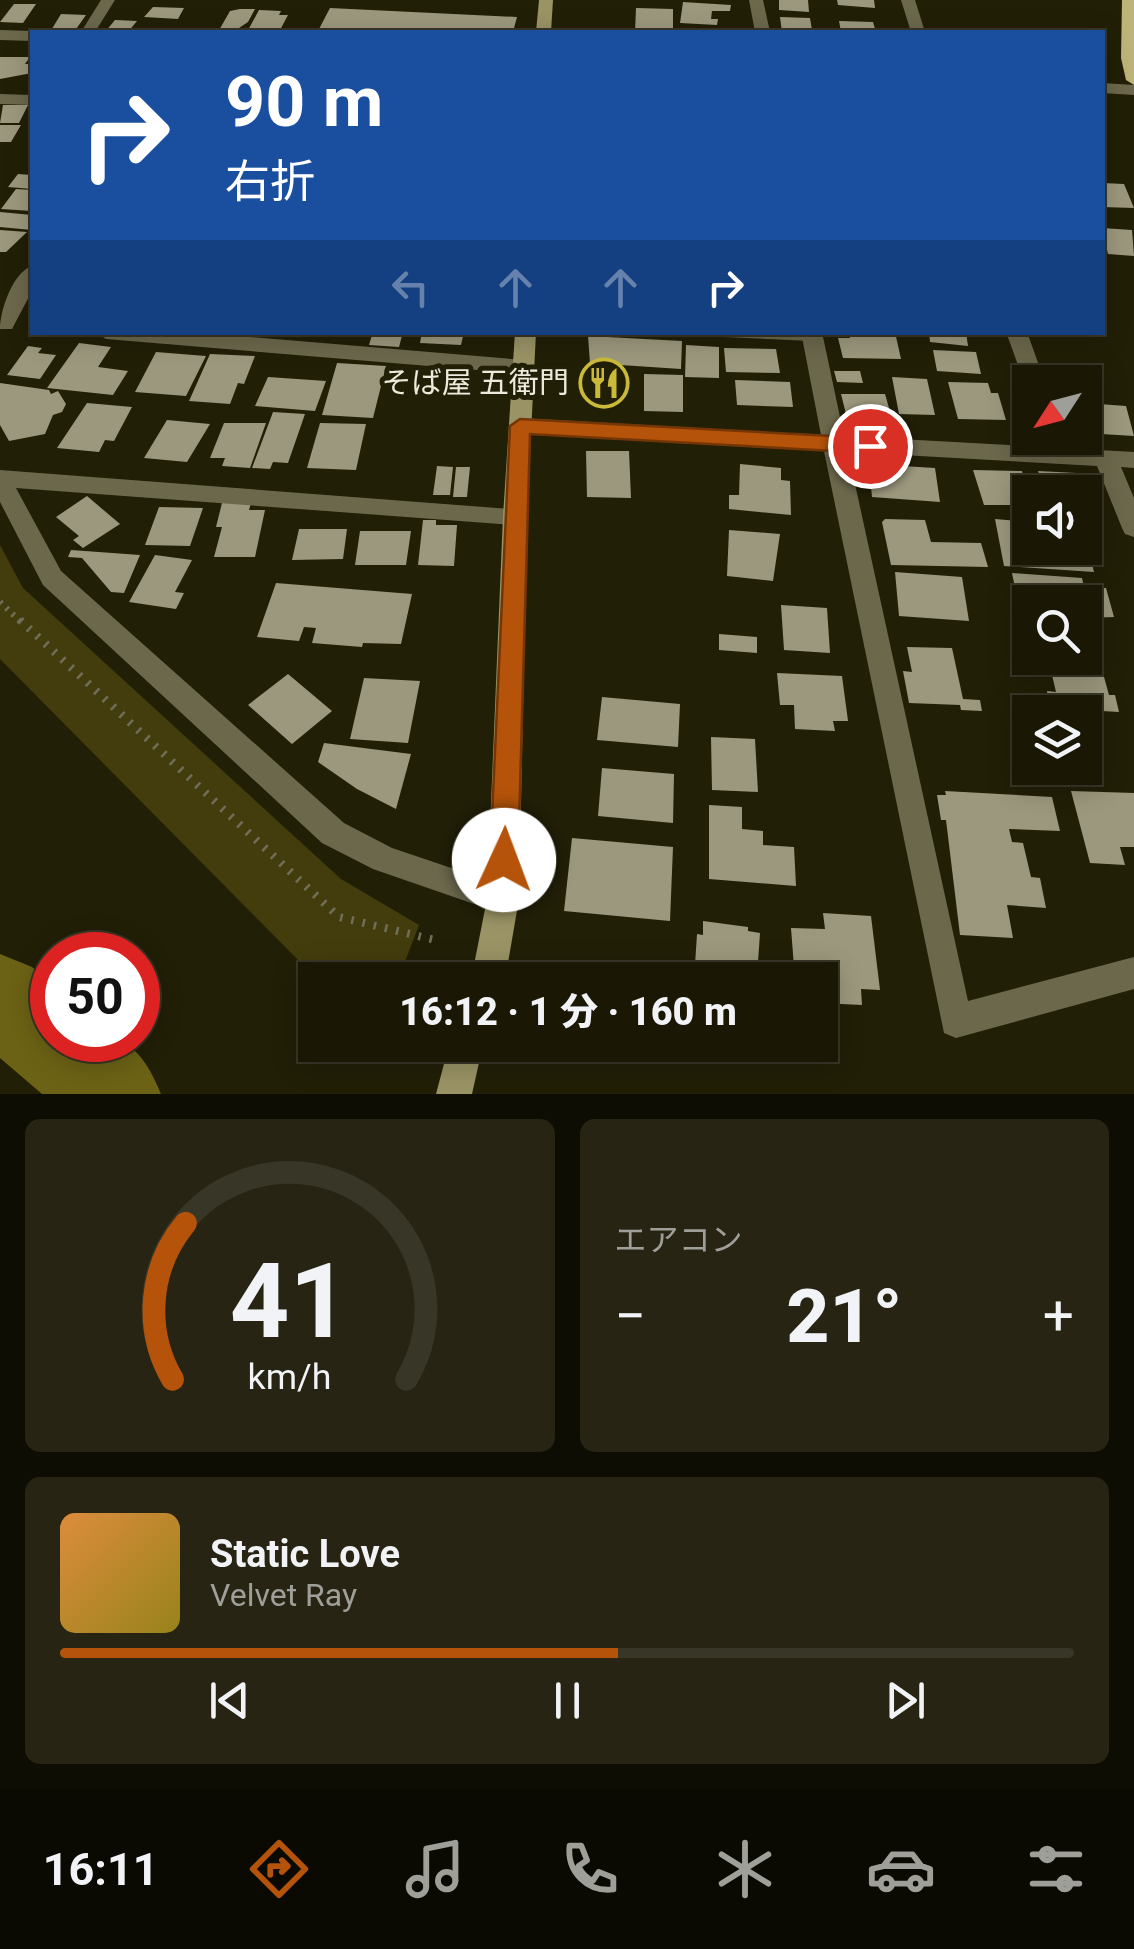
<!DOCTYPE html>
<html lang="ja">
<meta charset="utf-8">
<style>
body{margin:0;font-family:Roboto,"Noto Sans JP",sans-serif;background:#272413;color:#f1f3f6;height:100vh;display:flex;flex-direction:column;font-size:38px;white-space:nowrap}
*{box-sizing:border-box;margin:0}
p{font-size:32px;color:#9f9f9a}
.icon{flex:none;width:55px;height:55px;fill:none;stroke:currentColor;stroke-width:2;stroke-linecap:round;stroke-linejoin:round}
.map{position:relative;height:1094px;overflow:hidden}
.side{display:flex;flex-direction:column;gap:25px;padding:25px;background:#0e0d03;flex:1}
.side>*{flex:none}
.hud{position:absolute;left:30px;top:30px;width:1075px;height:305px;border-radius:0px;box-shadow:0 5px 25px #0003,0 0 0 2px #383627;background:#1a4fa0;color:#fff;overflow:hidden}
.needle{width:65px;rotate:234deg}
.tools{position:absolute;left:1012px;top:365px;display:grid;gap:20px}
.tools a{display:grid;place-items:center;width:90px;height:90px;border-radius:0px;background:#1a1705;box-shadow:0 5px 25px #0003,0 0 0 2px #383627;font-size:50px}
.speed{position:absolute;left:30px;top:932px;display:flex;gap:20px;font-size:50px;font-weight:700;text-align:center}
.speed>*{display:grid;place-content:center;width:130px;height:130px;border-radius:50%;background:#1a1705;box-shadow:0 5px 25px #0003,0 0 0 2px #383627;line-height:1}
.speed .limit{border:15px solid #d22;background:#fff;color:#111}
.pin{position:absolute;display:grid;place-items:center;width:85px;height:85px;color:#fff;margin:-42px;border:5px solid #fff;border-radius:50%;box-shadow:0 2px 10px #0007}
.me{position:absolute;width:110px;margin:-55px;rotate:2deg;stroke-linejoin:round;filter:drop-shadow(0 0 8px #0008)}
.turn{display:flex;align-items:center;gap:35px;height:210px;padding:0 30px;font-size:45px}
.turn .icon{width:130px;height:130px;stroke-width:2.5}
.turn b{display:block;font-size:70px;line-height:85px}
.lanes{display:flex;align-items:center;height:95px;padding:0 30px;background:#0003;justify-content:center;gap:50px;direction:ltr}
.lanes .off{opacity:.35}
.big{font-size:75px;font-weight:800;line-height:1.1}
.side .tile{flex:1;display:flex;flex-direction:column;justify-content:center;gap:15px;min-width:0;padding:0 35px;border-radius:15px;background:#272413}
.side .dial{align-items:center;gap:0}
.dial svg{height:260px;overflow:visible;fill:none;stroke:#383627;stroke-width:7;stroke-linecap:round;text-anchor:middle}
.dial text{fill:#f1f3f6;stroke:none}
.song{display:flex;align-items:center;gap:30px}
.cover{width:120px;height:120px;border-radius:15px;background:linear-gradient(135deg,hsl(30 70% 55%),hsl(50 70% 35%))}
.played{height:10px;border-radius:5px;background:linear-gradient(90deg,#b45309 55%,#383627 55%)}
.keys{display:flex;justify-content:space-around;direction:ltr}
.heat{display:flex;justify-content:space-between;align-items:center;font-size:55px;direction:ltr}
.side .tiles{flex:1;display:grid;gap:25px;grid-template-columns:1fr 1fr}
.tile:last-child{grid-column:span 2}
.trip{position:absolute;left:298px;top:962px;width:540px;height:100px;border-radius:0px;background:#1a1705;box-shadow:0 5px 25px #0003,0 0 0 2px #383627;font-weight:800;line-height:100px;text-align:center}
.dock{display:flex;height:160px;justify-content:space-around;align-items:center;background:#0a0902;color:#9f9f9a}
.dock .icon{width:70px;height:70px}
.dock .active{color:#b45309}
.dock b{font-size:45px;color:#f1f3f6}
.map>svg:first-child{display:block}
</style>
<div class="map">
<svg width="1134" height="1094" viewBox="0 0 1134 1094">
<rect width="100%" height="100%" fill="#221f07"/>
<path fill="#433d0e" d="M 0,545 L 23,588 L 341,879 L 419,925 L 398,980 L 318,980 L 0,659 Z"/>
<g fill="none" stroke-linecap="round" stroke-linejoin="round">
<path fill="#6c6215" fill-rule="evenodd" d="M 0,954 L 32,967 L 52,984 L 52,1040 C 116,1040 134,1029 161,1094 L 42,1094 L 0,1058 Z"/>
</g>
<path fill="#9c987d" d="M 779,0 L 808,0 L 809,12 L 779,10 Z
M 837,0 L 874,0 L 875,8 L 838,5 Z
M 683,2 L 731,5 L 730,11 L 712,11 L 711,19 L 718,19 L 717,25 L 680,23 Z
M 14,4 L 36,4 L 23,23 L 0,22 Z
M 153,7 L 184,8 L 178,19 L 144,17 Z
M 330,8 L 517,17 L 513,32 L 319,29 Z
M 636,8 L 673,9 L 673,32 L 635,32 Z
M 240,9 L 255,9 L 248,22 L 233,32 L 218,32 L 230,11 Z
M 259,10 L 281,11 L 279,15 L 288,15 L 279,32 L 247,32 Z
M 61,14 L 86,15 L 74,32 L 50,32 Z
M 780,17 L 810,18 L 812,30 L 782,32 Z
M 115,20 L 137,21 L 128,32 L 105,32 Z
M 839,21 L 873,22 L 876,32 L 841,32 Z
M 0,57 L 30,57 L 25,64 L 32,64 L 32,73 L 0,79 Z
M 3,105 L 28,105 L 19,123 L 0,123 Z
M 0,125 L 21,125 L 11,142 L 0,142 Z
M 18,174 L 32,175 L 32,189 L 8,187 Z
M 1102,183 L 1124,184 L 1134,208 L 1102,207 Z
M 16,189 L 32,190 L 32,211 L 1,209 Z
M 0,212 L 32,215 L 32,230 L 0,227 Z
M 1102,228 L 1132,230 L 1134,256 L 1108,254 Z
M 0,230 L 27,232 L 6,252 L 0,252 Z
M 373,332 L 403,332 L 399,347 L 369,345 Z
M 422,332 L 464,332 L 461,345 L 420,343 Z
M 849,332 L 895,332 L 901,359 L 843,358 L 838,338 L 850,338 Z
M 929,332 L 966,332 L 968,346 L 930,342 Z
M 588,336 L 682,341 L 681,369 L 590,363 Z
M 79,343 L 111,347 L 98,367 L 128,371 L 113,395 L 47,388 Z
M 686,345 L 719,347 L 719,378 L 685,377 Z
M 28,346 L 42,348 L 38,353 L 56,355 L 40,379 L 7,375 Z
M 724,348 L 776,349 L 780,373 L 726,372 Z
M 933,350 L 976,352 L 981,374 L 937,371 Z
M 156,352 L 206,356 L 186,396 L 135,392 Z
M 210,354 L 255,356 L 244,384 L 238,383 L 230,404 L 189,401 Z
M 337,363 L 386,366 L 373,418 L 322,415 Z
M 583,371 L 624,371 L 626,395 L 584,396 Z
M 834,371 L 860,371 L 863,383 L 837,382 Z
M 644,374 L 683,375 L 683,412 L 644,411 Z
M 268,377 L 326,381 L 315,411 L 255,406 Z
M 892,377 L 927,379 L 935,415 L 899,414 Z
M 735,380 L 790,382 L 793,407 L 737,405 Z
M 948,382 L 988,383 L 991,393 L 998,393 L 1006,420 L 958,419 Z
M 0,383 L 49,390 L 51,394 L 58,391 L 66,404 L 62,412 L 53,415 L 45,434 L 9,441 L 0,425 Z
M 841,394 L 885,394 L 891,415 L 846,414 Z
M 87,403 L 132,407 L 114,441 L 105,440 L 99,452 L 57,448 Z
M 1085,403 L 1126,406 L 1134,436 L 1085,433 Z
M 273,412 L 305,414 L 288,463 L 273,462 L 270,469 L 252,468 Z
M 167,420 L 210,424 L 187,462 L 144,458 Z
M 224,423 L 266,423 L 250,468 L 222,466 L 225,458 L 210,458 Z
M 320,423 L 366,424 L 356,470 L 307,468 Z
M 586,451 L 629,451 L 631,498 L 587,497 Z
M 740,464 L 781,468 L 781,480 L 790,481 L 791,515 L 729,509 L 729,495 L 739,495 Z
M 869,464 L 935,468 L 940,502 L 872,497 Z
M 437,466 L 453,467 L 450,495 L 433,495 Z
M 456,467 L 470,467 L 467,497 L 453,497 Z
M 973,470 L 1022,471 L 1030,505 L 984,505 Z
M 1038,471 L 1077,473 L 1084,492 L 1046,492 Z
M 87,496 L 120,524 L 83,548 L 73,540 L 79,536 L 56,517 Z
M 222,503 L 251,503 L 249,510 L 265,510 L 255,557 L 214,557 L 222,527 L 216,527 Z
M 159,507 L 203,508 L 190,546 L 145,545 Z
M 885,519 L 925,520 L 931,542 L 981,543 L 988,567 L 891,565 L 882,522 Z
M 995,519 L 1030,522 L 1030,548 L 1073,548 L 1075,556 L 1090,556 L 1094,572 L 1004,566 Z
M 423,520 L 436,520 L 436,525 L 457,525 L 454,566 L 418,565 Z
M 299,529 L 347,529 L 343,559 L 292,560 Z
M 729,530 L 780,534 L 773,581 L 727,576 Z
M 360,531 L 411,531 L 406,565 L 355,565 Z
M 71,550 L 140,555 L 124,593 L 111,592 L 82,558 L 68,557 Z
M 155,555 L 192,560 L 175,592 L 184,593 L 176,609 L 129,602 Z
M 895,572 L 962,577 L 969,621 L 899,616 Z
M 1012,573 L 1082,578 L 1084,587 L 1106,588 L 1114,617 L 1085,618 L 1085,602 L 1030,602 L 1030,626 L 1023,626 Z
M 276,583 L 412,594 L 401,644 L 363,643 L 362,647 L 312,643 L 316,628 L 304,627 L 299,641 L 257,637 Z
M 781,605 L 827,608 L 830,653 L 784,650 Z
M 719,634 L 757,637 L 757,653 L 719,650 Z
M 907,647 L 952,648 L 963,699 L 980,700 L 982,711 L 961,710 L 960,705 L 909,703 L 903,671 L 912,672 Z
M 1085,654 L 1098,655 L 1109,695 L 1115,695 L 1119,712 L 1050,708 L 1047,691 L 1056,692 L 1048,658 L 1085,658 Z
M 777,673 L 842,676 L 848,721 L 833,721 L 835,731 L 795,729 L 794,705 L 780,705 Z
M 288,674 L 332,711 L 292,744 L 248,705 Z
M 364,678 L 420,681 L 408,743 L 350,739 Z
M 602,697 L 680,704 L 678,747 L 597,740 Z
M 711,737 L 755,739 L 758,792 L 712,790 Z
M 324,743 L 411,754 L 396,809 L 357,789 L 318,762 Z
M 602,768 L 674,774 L 673,823 L 598,816 Z
M 945,791 L 1052,797 L 1060,831 L 1009,829 L 1012,842 L 1023,843 L 1031,877 L 1040,878 L 1046,908 L 1007,905 L 1013,938 L 960,935 L 946,820 L 941,820 L 937,795 L 946,795 Z
M 1071,791 L 1134,793 L 1134,847 L 1120,847 L 1125,865 L 1090,863 Z
M 709,805 L 742,807 L 742,829 L 763,831 L 763,845 L 794,847 L 796,886 L 709,879 Z
M 572,838 L 673,847 L 670,921 L 564,911 Z
M 823,913 L 871,916 L 880,990 L 861,989 L 862,1005 L 820,1003 L 820,980 L 795,980 L 791,928 L 825,929 Z
M 703,921 L 748,927 L 748,931 L 760,933 L 758,962 L 746,960 L 746,980 L 694,980 L 697,934 L 703,935 Z"/>
<g fill="none" stroke-linecap="round" stroke-linejoin="round">
<path stroke="#706d59" stroke-width="6" stroke-dasharray="2.5 6" stroke-linecap="butt" d="M 0,602 L 22,623"/>
<path stroke="#706d59" stroke-width="8" stroke-dasharray="2.5 9" stroke-linecap="butt" d="M 20,620 L 339,917 L 435,940"/>
<path fill="#6c684c" fill-rule="evenodd" d="M 716,332 L 818,332 L 820,336 L 812,341 L 724,337 Z"/>
<path fill="#6c684c" fill-rule="evenodd" d="M 101,0 L 115,0 L 95,32 L 81,32 Z
M 749,0 L 763,0 L 770,32 L 755,32 Z
M 901,0 L 915,0 L 925,32 L 911,32 Z
M 0,30 L 32,31 L 37,32 L 32,32 L 32,41 L 0,40 Z
M 1102,83 L 1134,85 L 1134,95 L 1102,93 Z
M 0,94 L 32,95 L 32,105 L 0,104 Z
M 32,266 L 32,291 L 12,329 L 0,329 C 0,310 13,272 32,266 Z
M 96,332 L 191,332 L 524,360 L 535,367 L 524,374 L 106,339 Z
M 801,332 L 822,332 L 844,436 L 1134,452 L 1134,468 L 1121,467 L 1134,498 L 1134,537 L 1125,534 L 1122,528 L 1097,466 L 848,452 L 968,1001 L 1134,957 L 1134,989 L 956,1038 L 944,1033 L 824,451 L 520,434 L 509,426 L 520,418 L 821,435 Z
M 1006,332 L 1027,332 L 1045,382 L 1030,382 L 1030,388 L 1026,387 Z
M 0,470 L 524,510 L 527,516 L 515,525 L 16,488 L 61,571 L 344,823 L 392,848 L 514,889 L 519,899 L 514,909 L 503,914 L 373,869 L 322,843 L 43,585 L 0,502 Z"/>
<path fill="#999365" fill-rule="evenodd" d="M 539,0 L 553,0 L 551,32 L 536,32 Z
M 515,332 L 536,332 L 527,516 L 519,899 L 505,980 L 471,980 L 487,899 L 503,516 Z
M 449,1045 L 483,1045 L 472,1094 L 436,1094 Z"/>
<path fill="#bdb478" fill-rule="evenodd" d="M 1122,0 L 1134,0 L 1134,85 L 1126,80 L 1121,58 Z"/>
</g>
<path fill="#b45309" stroke="#753606" stroke-width="2.5" d="M 520,419 L 870,438 L 881,446 L 870,453 L 530,434 L 518,860 L 514,869 L 504,873 L 494,869 L 490,860 L 510,426 Z"/>
<defs>
<g id="restaurant-ring" transform="scale(2.5)"><circle r="9.5" fill="#221f07" stroke="#cbb939" stroke-width="1.5"/><path d="M-5-6h1v4h1v-4h1v4h1v-4h1v5L-1.5 .5V6h-2V.5L-5-1ZM5-6V6H3V1.5H1.5Q1.5-4 5-6Z" fill="#cbb939"/></g>
</defs>
<g fill-rule="evenodd">
<use href="#restaurant-ring" x="604" y="383"/>
</g>
<g text-anchor="middle" stroke-width="10" stroke-linejoin="round" paint-order="stroke">
<g font-size="30" fill="#eceadc" stroke="#221f07" text-anchor="end">
<text x="569" y="393">そば屋 五衛門</text>
</g>
</g>
</svg>
<div class="tools">
<a><svg class="needle" viewBox="-14 -14 28 28"><path d="M0-13l5 13h-10z" fill="#e53935"/><path d="M0 13l5-13h-10z" fill="#9f9f9a"/></svg></a>
<a><svg class="icon" aria-label="sound" viewBox="0 0 24 24"><path d="M4 9h4l5-4v14l-5-4H4zM17 9q2 3 0 6"/></svg></a>
<a><svg class="icon" aria-label="search" viewBox="0 0 24 24"><circle cx="10" cy="10" r="6"/><path d="M15 15l6 6"/></svg></a>
<a><svg class="icon" aria-label="layers" viewBox="0 0 24 24"><path d="M12 4l9 5-9 5-9-5zM3 14l9 5 9-5"/></svg></a>
</div>
<div class="speed"><div class="limit">50</div></div>
<div class="pin" style="left:870px;top:446px;background:#d93025"><svg class="icon" aria-label="arrive" viewBox="0 0 24 24"><path d="M6 21V4h12l-3 4 3 4H6"/></svg></div>
<svg class="me" style="left:504px;top:860px" viewBox="-20 -20 40 40"><circle r="19" fill="#fff"/><path d="M0-13L10 11 0 6-10 11z" fill="#b45309"/></svg>
<div class="trip">16:12 · 1 分 · 160 m</div>
<div class="hud">
<div class="turn"><svg class="icon" aria-label="right" viewBox="0 0 24 24"><path d="M7 20v-9h11M14 6l5 5-5 5"/></svg><div><b>90 m</b>右折</div></div>
<div class="lanes"><svg class="icon off" aria-label="left" viewBox="0 0 24 24"><path d="M17 20v-9H6M10 6l-5 5 5 5"/></svg><svg class="icon off" aria-label="ahead" viewBox="0 0 24 24"><path d="M12 20V5M6 11l6-6 6 6"/></svg><svg class="icon off" aria-label="ahead" viewBox="0 0 24 24"><path d="M12 20V5M6 11l6-6 6 6"/></svg><svg class="icon" aria-label="right" viewBox="0 0 24 24"><path d="M7 20v-9h11M14 6l5 5-5 5"/></svg></div>
</div>
</div>
<section class="side">
<div class="tiles">
<div class="tile dial"><svg viewBox="0 0 100 80">
<path d="M14 69A42 42 0 1 1 86 69"/>
<path d="M14 69A42 42 0 0 1 18 21" stroke="#b45309"/>
<text x="50" y="56" font-size="32" font-weight="700">41</text>
<text x="50" y="72" font-size="11">km/h</text>
</svg></div>
<div class="tile"><p>エアコン</p>
<div class="heat"><a>−</a><b class="big">21°</b><a>+</a></div>
</div>
<div class="tile">
<div class="song"><i class="cover"></i><div><b>Static Love</b><p>Velvet Ray</p></div></div>
<div class="played"></div>
<div class="keys"><svg class="icon" aria-label="previous" viewBox="0 0 24 24"><path d="M18 5L8 12l10 7zM5 5v14"/></svg><svg class="icon" aria-label="pause" viewBox="0 0 24 24"><path d="M8 5v14M16 5v14"/></svg><svg class="icon" aria-label="next" viewBox="0 0 24 24"><path d="M6 5l10 7-10 7zM19 5v14"/></svg></div>
</div>
</div>
</section>
<nav class="dock">
<b>16:11</b>
<svg class="icon active" aria-label="directions" viewBox="0 0 24 24"><path d="M12 3l9 9-9 9-9-9zM9 14v-3h6M13 9l2 2-2 2"/></svg>
<svg class="icon" aria-label="music" viewBox="0 0 24 24"><path d="M9 18V5l10-2v13"/><circle cx="6" cy="18" r="3"/><circle cx="16" cy="16" r="3"/></svg>
<svg class="icon" aria-label="phone" viewBox="0 0 24 24"><path d="M5 4h4l2 5-3 2q2 4 5 5l2-3 5 2v4C11 20 4 13 5 4z"/></svg>
<svg class="icon" aria-label="climate" viewBox="0 0 24 24"><path d="M12 3v18M4 7l16 10M4 17L20 7"/></svg>
<svg class="icon" aria-label="car" viewBox="0 0 24 24"><path d="M5 17H2v-5l4-1 3-4h7l3 4 3 1v5h-3M9 17h6M6 11h13"/><circle cx="7" cy="17" r="2"/><circle cx="17" cy="17" r="2"/></svg>
<svg class="icon" aria-label="filters" viewBox="0 0 24 24"><path d="M4 7h16M4 17h16"/><circle cx="9" cy="7" r="2"/><circle cx="15" cy="17" r="2"/></svg>
</nav>
